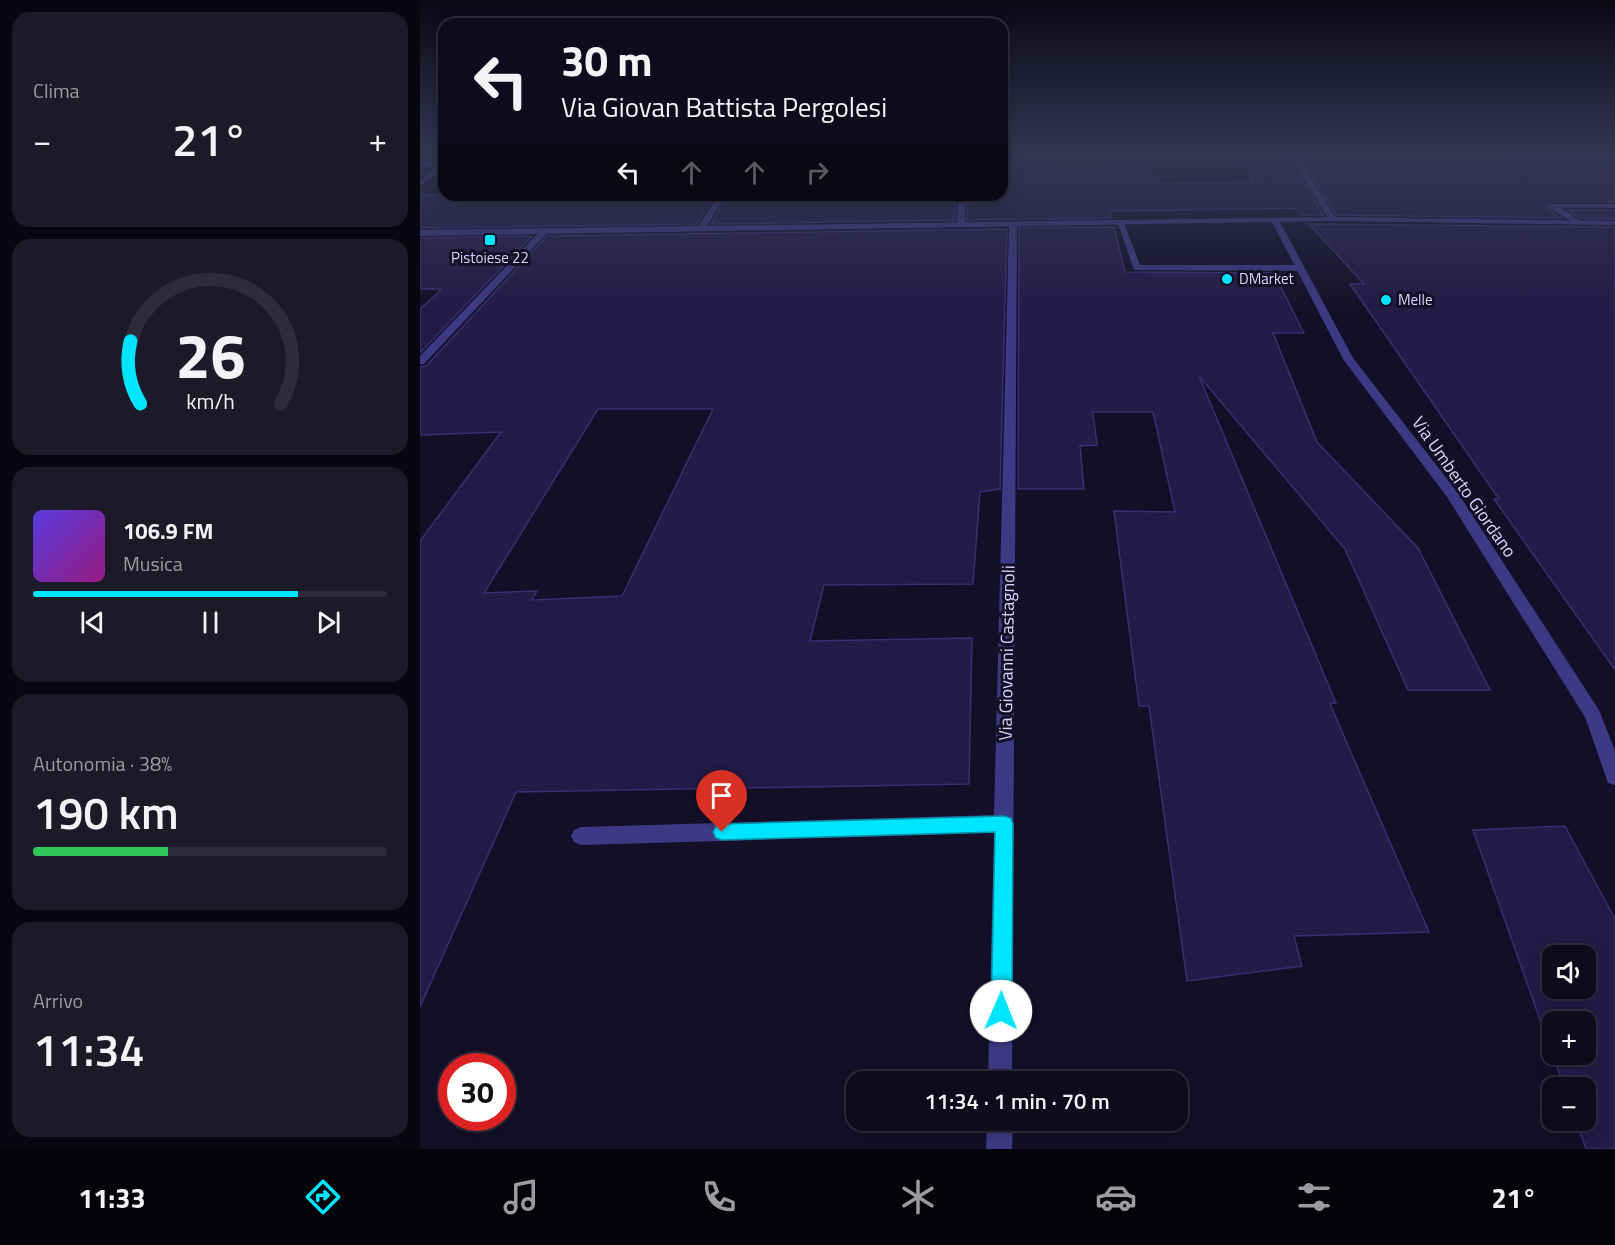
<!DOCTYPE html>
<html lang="it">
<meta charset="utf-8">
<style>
body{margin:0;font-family:"Titillium Web",sans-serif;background:#1c1929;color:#f1f3f6;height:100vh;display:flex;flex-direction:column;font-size:22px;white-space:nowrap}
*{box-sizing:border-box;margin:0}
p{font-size:20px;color:#9b9ba3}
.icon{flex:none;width:33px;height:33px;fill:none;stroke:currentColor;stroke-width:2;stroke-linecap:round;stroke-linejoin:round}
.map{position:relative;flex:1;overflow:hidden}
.drawer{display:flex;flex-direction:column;gap:12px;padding:12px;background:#08060f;width:420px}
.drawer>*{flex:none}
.banner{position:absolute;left:18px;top:18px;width:570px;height:183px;border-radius:18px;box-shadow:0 3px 15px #0003,0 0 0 2px #2e2b3b;background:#0e0b1c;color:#f1f3f6;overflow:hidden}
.tools{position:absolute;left:1122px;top:945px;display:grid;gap:12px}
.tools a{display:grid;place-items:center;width:54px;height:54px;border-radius:12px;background:#0e0b1c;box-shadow:0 3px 15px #0003,0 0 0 2px #2e2b3b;font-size:30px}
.speed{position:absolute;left:18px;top:1053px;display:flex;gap:12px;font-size:30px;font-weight:700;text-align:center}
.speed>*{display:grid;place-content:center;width:78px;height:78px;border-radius:50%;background:#0e0b1c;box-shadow:0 3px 15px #0003,0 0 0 2px #2e2b3b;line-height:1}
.speed .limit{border:9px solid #d22;background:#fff;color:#111}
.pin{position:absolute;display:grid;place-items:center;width:51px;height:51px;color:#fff;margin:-62px -26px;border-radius:50% 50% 50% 0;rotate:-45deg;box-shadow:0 0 6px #0007}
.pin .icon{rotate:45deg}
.me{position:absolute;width:66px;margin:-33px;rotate:1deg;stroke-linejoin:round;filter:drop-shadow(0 0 4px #0008)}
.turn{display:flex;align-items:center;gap:21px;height:126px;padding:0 24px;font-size:27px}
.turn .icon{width:78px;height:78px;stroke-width:2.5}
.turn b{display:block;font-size:42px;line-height:51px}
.lanes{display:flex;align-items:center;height:57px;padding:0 24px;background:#0003;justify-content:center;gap:30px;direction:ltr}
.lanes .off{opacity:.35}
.big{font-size:45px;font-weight:600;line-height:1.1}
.drawer .tile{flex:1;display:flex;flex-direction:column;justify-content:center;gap:9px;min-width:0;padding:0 21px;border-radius:18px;background:#1c1929}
.drawer .dial{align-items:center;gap:0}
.dial svg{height:156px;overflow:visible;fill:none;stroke:#2e2b3b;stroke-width:7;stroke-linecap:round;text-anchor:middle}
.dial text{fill:#f1f3f6;stroke:none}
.song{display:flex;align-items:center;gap:18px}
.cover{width:72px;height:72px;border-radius:9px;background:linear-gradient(135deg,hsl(250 70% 55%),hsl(310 70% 35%))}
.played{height:6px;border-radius:3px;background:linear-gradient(90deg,#00e5ff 75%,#2e2b3b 75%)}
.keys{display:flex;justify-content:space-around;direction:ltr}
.heat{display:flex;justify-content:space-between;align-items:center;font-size:33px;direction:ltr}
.charge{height:9px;border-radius:4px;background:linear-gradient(90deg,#34c759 38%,#2e2b3b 0)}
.trip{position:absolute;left:426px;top:1071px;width:342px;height:60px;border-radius:18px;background:#0e0b1c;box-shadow:0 3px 15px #0003,0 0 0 2px #2e2b3b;font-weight:600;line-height:60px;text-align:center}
.tabs{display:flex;height:96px;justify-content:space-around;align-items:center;background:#06040b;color:#9b9ba3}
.tabs .icon{width:42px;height:42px}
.tabs .active{color:#00e5ff}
.tabs b{font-size:27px;color:#f1f3f6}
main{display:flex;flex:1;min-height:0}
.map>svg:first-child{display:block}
</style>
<main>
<section class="drawer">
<div class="tile"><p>Clima</p>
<div class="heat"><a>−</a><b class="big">21°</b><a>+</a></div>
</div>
<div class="tile dial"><svg viewBox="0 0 100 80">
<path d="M14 69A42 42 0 1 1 86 69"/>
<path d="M14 69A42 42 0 0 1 9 37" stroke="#00e5ff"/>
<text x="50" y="56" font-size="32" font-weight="700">26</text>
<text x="50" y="72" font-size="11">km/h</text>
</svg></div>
<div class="tile">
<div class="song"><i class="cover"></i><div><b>106.9 FM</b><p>Musica</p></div></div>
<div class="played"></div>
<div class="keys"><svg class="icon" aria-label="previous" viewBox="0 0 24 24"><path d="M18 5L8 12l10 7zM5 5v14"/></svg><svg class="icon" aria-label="pause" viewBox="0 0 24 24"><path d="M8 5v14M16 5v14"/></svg><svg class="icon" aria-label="next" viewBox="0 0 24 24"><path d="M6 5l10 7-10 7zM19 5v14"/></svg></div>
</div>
<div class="tile"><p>Autonomia · 38%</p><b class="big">190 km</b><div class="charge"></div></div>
<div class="tile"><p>Arrivo</p><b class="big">11:34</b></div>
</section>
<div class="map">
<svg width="1195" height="1149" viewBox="0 0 1195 1149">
<rect width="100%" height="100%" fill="#130f26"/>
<path fill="#241b47" stroke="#3b2d73" stroke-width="1.5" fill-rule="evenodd" d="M 582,152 L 632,152 L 636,168 L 720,166 L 730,169 L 741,184 L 833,182 L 820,152 L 868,152 L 903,215 L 881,215 L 875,208 L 690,211 L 692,218 L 547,220 L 548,195 L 582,195 Z
M 878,152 L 1008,152 L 1017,159 L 1195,160 L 1195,202 L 1127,202 L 1128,210 L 1141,218 L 916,215 Z
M 0,195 L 295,195 L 277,224 L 0,228 Z
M 308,195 L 415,195 L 415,197 L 536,195 L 535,220 L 291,224 Z
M 1148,210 L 1195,210 L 1195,219 L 1160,218 Z
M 889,224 L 1195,227 L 1195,670 L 1074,499 L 1079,499 L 930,284 L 944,284 Z
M 694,227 L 705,272 L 854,273 L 884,333 L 853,333 L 897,442 L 998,548 L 1070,690 L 988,690 L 925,549 L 779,376 L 916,703 L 910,704 L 1009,932 L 874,936 L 882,966 L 767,981 L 729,706 L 719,706 L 694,511 L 755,512 L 733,412 L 673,412 L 677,445 L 660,446 L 664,489 L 598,489 L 599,228 Z
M 587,229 L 580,489 L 560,492 L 553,584 L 404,585 L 390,641 L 552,638 L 549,784 L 96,792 L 0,1007 L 0,541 L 81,432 L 0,435 L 0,367 L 6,366 L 127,236 ZM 178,409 L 293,409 L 202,596 L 112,600 L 117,591 L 64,593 Z
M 112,236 L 0,353 L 0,309 L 22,289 L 0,289 L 0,238 Z
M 1145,826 L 1195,919 L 1195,1149 L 1166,1149 L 1156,1120 L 1166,1120 L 1166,1088 L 1144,1088 L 1133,1054 L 1166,1054 L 1166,1022 L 1132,1022 L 1132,1054 L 1053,830 ZM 1132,956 L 1166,956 L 1166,988 L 1132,988 Z"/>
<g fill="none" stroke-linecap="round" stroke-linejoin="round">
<path fill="#3d3a85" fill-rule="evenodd" d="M 1034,152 L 1195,154 L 1195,158 L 1041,156 Z
M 1129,204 L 1195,204 L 1195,208 L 1141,208 L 1159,220 L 1160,222 L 1156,224 L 1129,208 Z
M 697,221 L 704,223 L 720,265 L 879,265 L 884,268 L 879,271 L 714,270 Z"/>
<path fill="#3d3a85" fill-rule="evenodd" d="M 870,152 L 876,152 L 916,219 L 915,221 L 908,219 Z
M 21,164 L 24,164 L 24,169 L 0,186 L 0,180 Z
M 298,195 L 306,195 L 285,229 L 279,229 L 278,227 Z
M 538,195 L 546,195 L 545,225 L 541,227 L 537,225 Z
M 852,218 L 859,220 L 933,358 L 1038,493 L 1179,710 L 1195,751 L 1195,785 L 1188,783 L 1186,777 L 1165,717 L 1027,497 L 923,359 L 851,220 Z
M 593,223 L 597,225 L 592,1082 L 568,1082 L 574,833 L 161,845 L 154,842 L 151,836 L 154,830 L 161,827 L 574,815 L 589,225 Z
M 122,229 L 129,231 L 4,364 L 0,365 L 0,356 Z
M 567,1120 L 593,1120 L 592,1149 L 566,1149 Z"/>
<path fill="#3d3a85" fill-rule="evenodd" d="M 0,162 L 24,162 L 24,166 L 0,166 Z
M 912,217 L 1195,221 L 1195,225 L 912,221 L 0,236 L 0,230 Z"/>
</g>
<linearGradient id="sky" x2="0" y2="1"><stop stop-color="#0a0815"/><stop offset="0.49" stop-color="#333752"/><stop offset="1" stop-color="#333752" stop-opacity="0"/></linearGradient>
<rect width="1195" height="313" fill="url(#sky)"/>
<path fill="#00e5ff" stroke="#0095a6" stroke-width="1.5" d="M 584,816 L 591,818 L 593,824 L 592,1011 L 589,1019 L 581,1022 L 574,1019 L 571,1011 L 575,832 L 302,840 L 296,838 L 293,832 L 296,826 L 302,824 Z"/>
<g fill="#00e5ff" stroke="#130f26" stroke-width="2">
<rect x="64" y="234" width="12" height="12" rx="3"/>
<circle cx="807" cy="279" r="6"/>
<circle cx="966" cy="300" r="6"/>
</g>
<g text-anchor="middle" stroke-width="6" stroke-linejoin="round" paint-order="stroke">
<g font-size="15" fill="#d9d4ff" stroke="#130f26" text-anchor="start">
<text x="70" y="263" text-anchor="middle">Pistoiese 22</text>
<text x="819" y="284">DMarket</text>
<text x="978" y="305">Melle</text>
</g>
<g font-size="18" fill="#d9d4ff" stroke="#130f26">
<text transform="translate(1044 487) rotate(55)" y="6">Via Umberto Giordano</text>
<text transform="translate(587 653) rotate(-89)" y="6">Via Giovanni Castagnoli</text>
</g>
</g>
</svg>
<div class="tools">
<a><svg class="icon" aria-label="sound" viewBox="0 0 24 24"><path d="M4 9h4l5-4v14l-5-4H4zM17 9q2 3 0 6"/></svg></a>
<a>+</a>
<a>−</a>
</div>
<div class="speed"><div class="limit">30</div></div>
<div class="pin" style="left:302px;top:832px;background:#d93025"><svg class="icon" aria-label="arrive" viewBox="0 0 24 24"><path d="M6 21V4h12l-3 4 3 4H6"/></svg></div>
<svg class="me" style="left:581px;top:1011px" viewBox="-20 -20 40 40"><circle r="19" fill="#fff"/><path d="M0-13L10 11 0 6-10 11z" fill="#00e5ff"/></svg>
<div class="trip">11:34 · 1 min · 70 m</div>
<div class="banner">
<div class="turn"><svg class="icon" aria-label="left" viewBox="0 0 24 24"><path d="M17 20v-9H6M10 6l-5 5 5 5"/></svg><div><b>30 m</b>Via Giovan Battista Pergolesi</div></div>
<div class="lanes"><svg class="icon" aria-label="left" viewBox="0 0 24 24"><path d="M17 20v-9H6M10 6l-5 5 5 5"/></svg><svg class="icon off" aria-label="ahead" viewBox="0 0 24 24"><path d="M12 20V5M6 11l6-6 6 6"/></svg><svg class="icon off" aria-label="ahead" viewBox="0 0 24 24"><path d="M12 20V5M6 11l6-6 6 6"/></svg><svg class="icon off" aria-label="right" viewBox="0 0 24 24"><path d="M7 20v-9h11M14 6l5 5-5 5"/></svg></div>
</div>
</div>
</main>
<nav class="tabs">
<b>11:33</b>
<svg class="icon active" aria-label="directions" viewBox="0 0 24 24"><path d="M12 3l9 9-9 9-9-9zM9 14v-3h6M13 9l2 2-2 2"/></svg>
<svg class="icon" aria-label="music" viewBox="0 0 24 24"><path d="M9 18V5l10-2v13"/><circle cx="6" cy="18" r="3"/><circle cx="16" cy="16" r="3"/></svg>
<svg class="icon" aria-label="phone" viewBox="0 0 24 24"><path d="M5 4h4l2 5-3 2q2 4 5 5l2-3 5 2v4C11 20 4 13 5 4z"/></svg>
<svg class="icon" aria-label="climate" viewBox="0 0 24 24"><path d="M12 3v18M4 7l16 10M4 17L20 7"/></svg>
<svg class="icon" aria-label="car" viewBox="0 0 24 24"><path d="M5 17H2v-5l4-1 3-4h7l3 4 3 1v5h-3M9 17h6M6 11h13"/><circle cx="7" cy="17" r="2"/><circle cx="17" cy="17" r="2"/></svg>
<svg class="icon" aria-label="filters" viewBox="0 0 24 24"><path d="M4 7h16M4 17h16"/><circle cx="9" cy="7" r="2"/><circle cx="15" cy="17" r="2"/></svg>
<b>21°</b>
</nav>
